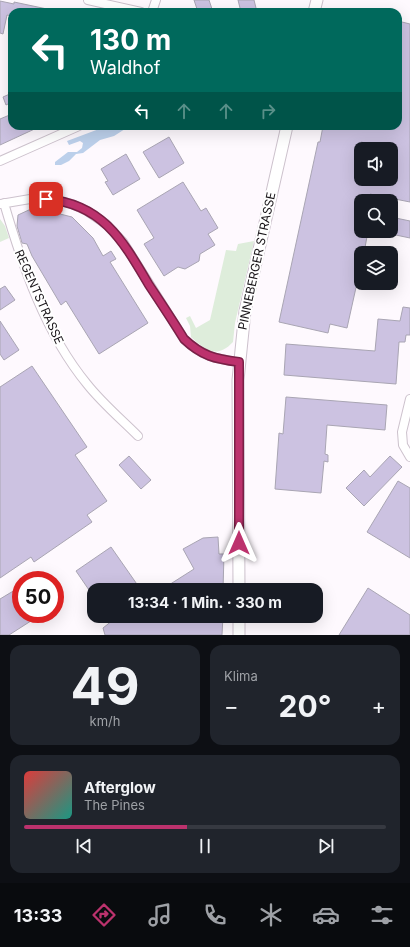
<!DOCTYPE html>
<html lang="de">
<meta charset="utf-8">
<style>
body{margin:0;font-family:Inter,sans-serif;background:#20242c;color:#f1f3f6;height:100vh;display:flex;flex-direction:column;font-size:15px;white-space:nowrap}
*{box-sizing:border-box;margin:0}
p{font-size:13px;color:#9ea1a6}
.icon{flex:none;width:22px;height:22px;fill:none;stroke:currentColor;stroke-width:2;stroke-linecap:round;stroke-linejoin:round}
.map{position:relative;height:635px;overflow:hidden}
.sheet{display:flex;flex-direction:column;gap:10px;padding:10px;background:#0d0f14;flex:1}
.sheet>*{flex:none}
.guide{position:absolute;left:8px;top:8px;width:394px;height:122px;border-radius:12px;box-shadow:0 4px 16px #0002;background:#00695c;color:#fff;overflow:hidden}
.fabs{position:absolute;left:354px;top:142px;display:grid;gap:8px}
.fabs a{display:grid;place-items:center;width:44px;height:44px;border-radius:8px;background:#171b24;box-shadow:0 4px 16px #0002;font-size:20px}
.speed{position:absolute;left:12px;top:571px;display:flex;gap:8px;font-size:20px;font-weight:700;text-align:center}
.speed>*{display:grid;place-content:center;width:52px;height:52px;border-radius:50%;background:#171b24;box-shadow:0 4px 16px #0002;line-height:1}
.speed .limit{border:6px solid #d22;background:#fff;color:#111}
.pin{position:absolute;display:grid;place-items:center;width:34px;height:34px;color:#fff;margin:-17px;border-radius:8px;box-shadow:0 2px 6px #0006}
.me{position:absolute;width:44px;margin:-22px;rotate:0deg;stroke-linejoin:round;filter:drop-shadow(0 0 3px #0008)}
.turn{display:flex;align-items:center;gap:14px;height:84px;padding:0 16px;font-size:18px}
.turn .icon{width:52px;height:52px;stroke-width:2.5}
.turn b{display:block;font-size:28px;line-height:34px}
.lanes{display:flex;align-items:center;height:38px;padding:0 16px;background:#0003;justify-content:center;gap:20px;direction:ltr}
.lanes .off{opacity:.35}
.big{font-size:30px;font-weight:700;line-height:1.1}
.sheet .widget{flex:1;display:flex;flex-direction:column;justify-content:center;gap:6px;min-width:0;padding:0 14px;border-radius:12px;background:#20242c}
.sheet .dial{align-items:center;gap:0}
.dial b{font-size:52px;line-height:1}
.song{display:flex;align-items:center;gap:12px}
.cover{width:48px;height:48px;border-radius:6px;background:linear-gradient(135deg,hsl(0 70% 55%),hsl(170 70% 35%))}
.played{height:4px;border-radius:2px;background:linear-gradient(90deg,#bc326d 45%,#363941 45%)}
.keys{display:flex;justify-content:space-around;direction:ltr}
.heat{display:flex;justify-content:space-between;align-items:center;font-size:22px;direction:ltr}
.sheet .tiles{flex:1;display:grid;gap:10px;grid-template-columns:1fr 1fr}
.widget:last-child{grid-column:span 2}
.trip{position:absolute;left:87px;top:583px;width:236px;height:40px;border-radius:12px;background:#171b24;box-shadow:0 4px 16px #0002;font-weight:700;line-height:40px;text-align:center}
.dock{display:flex;height:64px;justify-content:space-around;align-items:center;background:#090b0e;color:#9ea1a6}
.dock .icon{width:28px;height:28px}
.dock .selected{color:#bc326d}
.dock b{font-size:18px;color:#f1f3f6}
.map>svg:first-child{display:block}
</style>
<div class="map">
<svg width="410" height="635" viewBox="0 0 410 635">
<rect width="100%" height="100%" fill="#fef9fe"/>
<path fill="#deeddb" d="M 0,219 L 5,226 L 9,238 L 0,242 Z
M 254,241 L 235,323 L 233,342 C 217,359 206,351 191,337 L 190,326 L 186,318 L 190,316 L 196,328 L 210,320 L 226,250 L 236,251 L 238,244 Z"/>
<path fill="#bcd0eb" d="M 107,126 L 137,126 L 125,129 L 114,136 L 100,140 L 83,153 L 76,154 L 69,161 L 61,165 L 55,165 L 55,162 L 68,152 L 77,152 L 82,148 L 83,143 L 80,141 L 69,145 L 67,141 Z"/>
<path fill="#ccc2e1" stroke="#a9a5b3" fill-rule="evenodd" d="M 194,0 L 209,0 L 213,12 L 198,12 Z
M 238,0 L 254,0 L 257,12 L 241,12 Z
M 0,1 L 14,4 L 14,2 L 47,9 L 47,12 L 12,12 L 12,16 L 7,15 L 3,34 L 0,33 Z
M 398,21 L 410,24 L 410,202 L 370,194 L 368,201 L 361,201 L 361,231 L 368,231 L 364,253 L 361,253 L 361,265 L 347,328 L 330,324 L 328,333 L 279,322 L 318,142 L 320,142 L 323,126 L 398,126 ZM 361,142 L 391,149 L 391,179 L 361,179 Z
M 12,93 L 12,102 L 6,105 L 3,97 Z
M 12,114 L 12,126 L 41,126 L 0,145 L 0,119 Z
M 169,137 L 184,163 L 159,178 L 143,152 Z
M 126,154 L 140,179 L 113,195 L 105,182 L 108,181 L 101,169 Z
M 183,182 L 201,211 L 206,208 L 218,228 L 208,234 L 215,245 L 200,254 L 199,261 L 185,269 L 178,267 L 164,276 L 144,244 L 154,238 L 137,210 Z
M 31,209 L 44,210 L 72,217 L 93,238 L 103,256 L 111,251 L 116,259 L 110,262 L 148,323 L 99,354 L 66,301 L 61,305 L 32,256 L 27,244 L 22,243 L 17,226 L 18,215 Z
M 391,217 L 410,221 L 410,238 L 391,234 Z
M 5,286 L 15,300 L 0,310 L 0,289 Z
M 403,307 L 410,308 L 410,335 L 406,335 L 405,342 L 399,342 L 396,384 L 284,375 L 286,344 L 375,351 L 378,319 L 400,321 Z
M 0,321 L 19,350 L 4,360 L 0,354 Z
M 32,366 L 87,447 L 75,455 L 107,501 L 87,515 L 92,522 L 34,562 L 31,557 L 0,578 L 0,387 Z
M 286,397 L 387,405 L 385,430 L 327,425 L 325,454 L 328,455 L 328,462 L 324,461 L 321,493 L 275,489 L 279,433 L 283,434 Z
M 129,456 L 151,480 L 141,489 L 119,465 Z
M 390,456 L 402,467 L 364,506 L 346,488 L 364,470 L 370,477 Z
M 398,481 L 410,488 L 410,558 L 367,532 Z
M 218,537 L 219,554 L 224,554 L 223,590 L 161,590 L 194,569 L 183,549 L 203,538 Z
M 111,547 L 141,590 L 89,590 L 76,571 Z
M 368,588 L 410,615 L 410,635 L 339,635 Z
M 15,590 L 21,600 L 21,614 L 30,614 L 34,619 L 9,635 L 0,635 L 0,599 Z
M 118,616 L 223,616 L 222,635 L 105,635 L 103,628 Z"/>
<g fill="none" stroke-linecap="round" stroke-linejoin="round">
<g stroke="#cdc2cd" stroke-width="10">
<path id="minor" d="M 88,0 L 141,12
M 152,12 L 156,0
M 0,161 L 79,126
M 4,203 C 22,265 45,333 87,384 C 102,403 121,419 138,436
M 0,204 L 36,198 L 57,200 L 72,204 L 87,211 L 106,224 L 123,242 L 184,339 C 202,356 215,359 239,362
M 410,399 L 402,432 L 403,445 L 410,457"/>
</g>
<g stroke="#cdc2cd" stroke-width="13">
<path id="secondary" d="M 314,12 L 317,0
M 239,590 L 238,380 L 245,311 L 287,126
M 239,616 L 239,635"/>
</g>
<use href="#minor" stroke="#fff" stroke-width="8"/>
<use href="#secondary" stroke="#fff" stroke-width="11"/>
</g>
<g fill="none" stroke-linecap="round" stroke-linejoin="round">
<g stroke="#7a2047" stroke-width="10">
<path id="route" d="M 46,199 C 103,204 123,241 149,285 C 161,303 173,321 184,339 C 202,356 215,359 239,362 L 239,543"/>
</g>
<use href="#route" stroke="#bc326d" stroke-width="7"/>
</g>
<g text-anchor="middle" stroke-width="4" stroke-linejoin="round" paint-order="stroke">
<g font-size="12" fill="#191519" stroke="#fff">
<text transform="translate(257 261) rotate(-78)" y="4">PINNEBERGER STRASSE</text>
<text transform="translate(39 297) rotate(66)" y="4">REGENTSTRASSE</text>
</g>
</g>
</svg>
<div class="fabs">
<a><svg class="icon" aria-label="sound" viewBox="0 0 24 24"><path d="M4 9h4l5-4v14l-5-4H4zM17 9q2 3 0 6"/></svg></a>
<a><svg class="icon" aria-label="search" viewBox="0 0 24 24"><circle cx="10" cy="10" r="6"/><path d="M15 15l6 6"/></svg></a>
<a><svg class="icon" aria-label="layers" viewBox="0 0 24 24"><path d="M12 4l9 5-9 5-9-5zM3 14l9 5 9-5"/></svg></a>
</div>
<div class="speed"><div class="limit">50</div></div>
<div class="pin" style="left:46px;top:199px;background:#d93025"><svg class="icon" aria-label="arrive" viewBox="0 0 24 24"><path d="M6 21V4h12l-3 4 3 4H6"/></svg></div>
<svg class="me" style="left:239px;top:543px" viewBox="-20 -20 40 40"><path d="M0-17L14 15 0 8-14 15z" fill="#bc326d" stroke="#fff" stroke-width="4"/></svg>
<div class="trip">13:34 · 1 Min. · 330 m</div>
<div class="guide">
<div class="turn"><svg class="icon" aria-label="left" viewBox="0 0 24 24"><path d="M17 20v-9H6M10 6l-5 5 5 5"/></svg><div><b>130 m</b>Waldhof</div></div>
<div class="lanes"><svg class="icon" aria-label="left" viewBox="0 0 24 24"><path d="M17 20v-9H6M10 6l-5 5 5 5"/></svg><svg class="icon off" aria-label="ahead" viewBox="0 0 24 24"><path d="M12 20V5M6 11l6-6 6 6"/></svg><svg class="icon off" aria-label="ahead" viewBox="0 0 24 24"><path d="M12 20V5M6 11l6-6 6 6"/></svg><svg class="icon off" aria-label="right" viewBox="0 0 24 24"><path d="M7 20v-9h11M14 6l5 5-5 5"/></svg></div>
</div>
</div>
<section class="sheet">
<div class="tiles">
<div class="widget dial"><b>49</b><p>km/h</p></div>
<div class="widget"><p>Klima</p>
<div class="heat"><a>−</a><b class="big">20°</b><a>+</a></div>
</div>
<div class="widget">
<div class="song"><i class="cover"></i><div><b>Afterglow</b><p>The Pines</p></div></div>
<div class="played"></div>
<div class="keys"><svg class="icon" aria-label="previous" viewBox="0 0 24 24"><path d="M18 5L8 12l10 7zM5 5v14"/></svg><svg class="icon" aria-label="pause" viewBox="0 0 24 24"><path d="M8 5v14M16 5v14"/></svg><svg class="icon" aria-label="next" viewBox="0 0 24 24"><path d="M6 5l10 7-10 7zM19 5v14"/></svg></div>
</div>
</div>
</section>
<nav class="dock">
<b>13:33</b>
<svg class="icon selected" aria-label="directions" viewBox="0 0 24 24"><path d="M12 3l9 9-9 9-9-9zM9 14v-3h6M13 9l2 2-2 2"/></svg>
<svg class="icon" aria-label="music" viewBox="0 0 24 24"><path d="M9 18V5l10-2v13"/><circle cx="6" cy="18" r="3"/><circle cx="16" cy="16" r="3"/></svg>
<svg class="icon" aria-label="phone" viewBox="0 0 24 24"><path d="M5 4h4l2 5-3 2q2 4 5 5l2-3 5 2v4C11 20 4 13 5 4z"/></svg>
<svg class="icon" aria-label="climate" viewBox="0 0 24 24"><path d="M12 3v18M4 7l16 10M4 17L20 7"/></svg>
<svg class="icon" aria-label="car" viewBox="0 0 24 24"><path d="M5 17H2v-5l4-1 3-4h7l3 4 3 1v5h-3M9 17h6M6 11h13"/><circle cx="7" cy="17" r="2"/><circle cx="17" cy="17" r="2"/></svg>
<svg class="icon" aria-label="filters" viewBox="0 0 24 24"><path d="M4 7h16M4 17h16"/><circle cx="9" cy="7" r="2"/><circle cx="15" cy="17" r="2"/></svg>
</nav>
